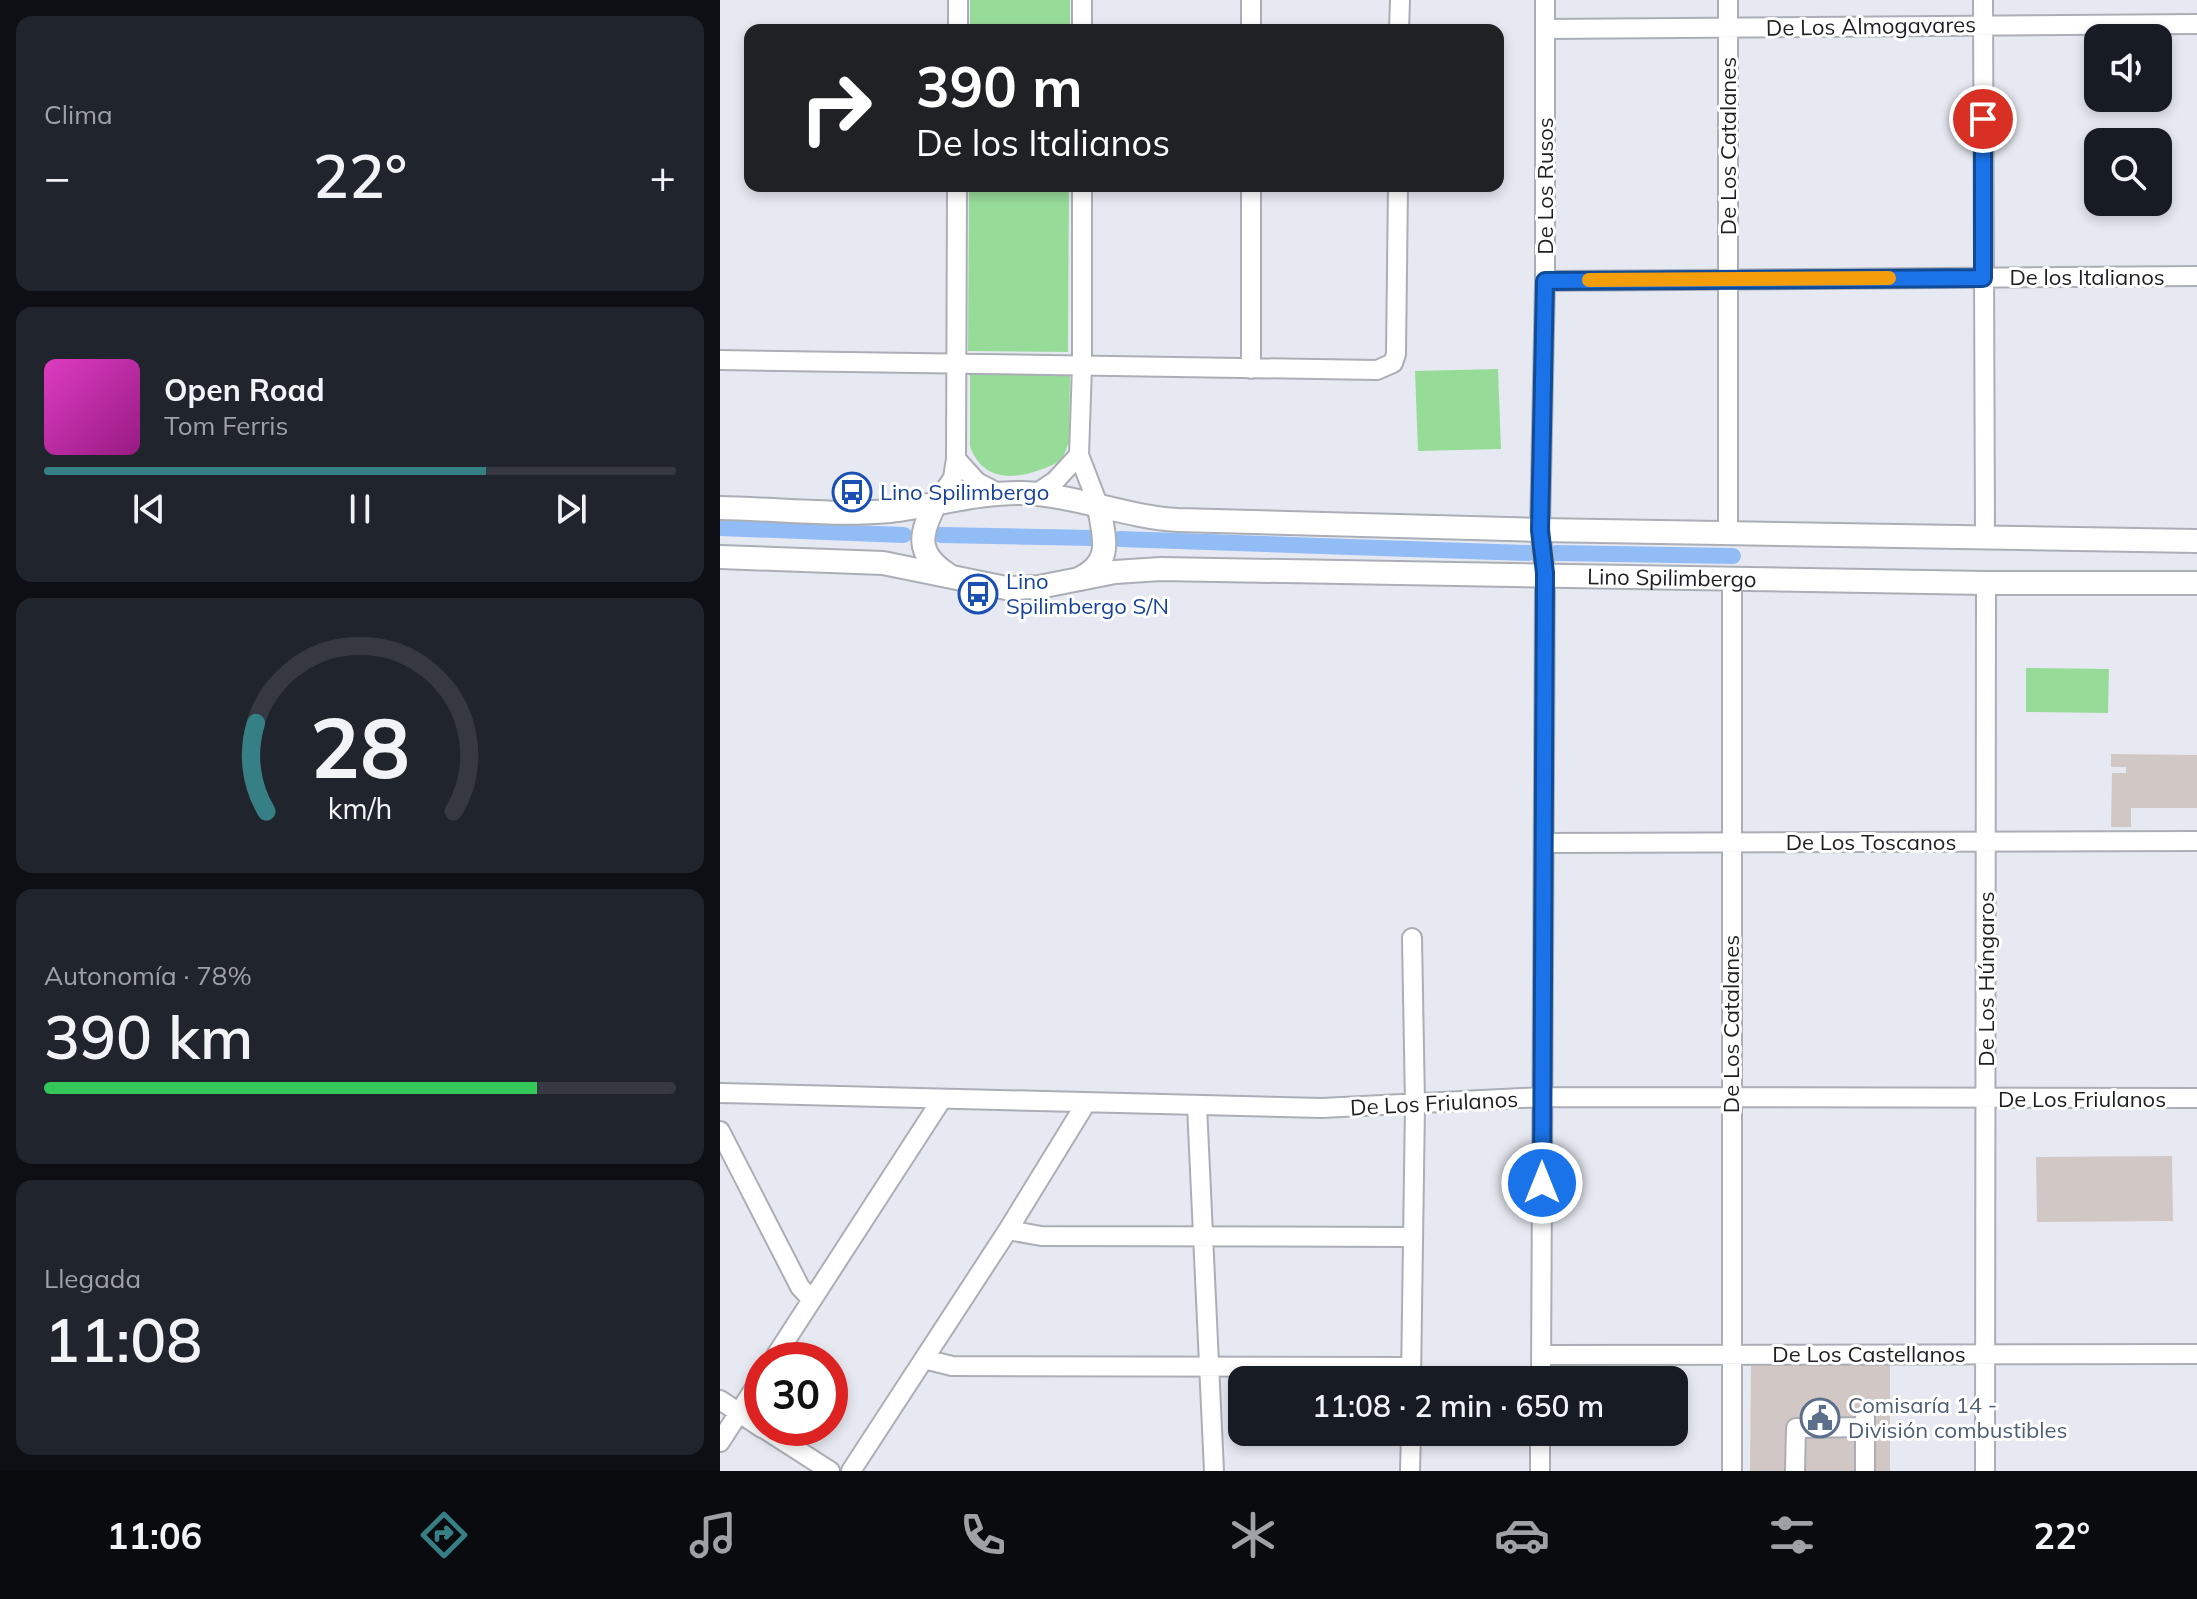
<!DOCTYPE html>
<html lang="es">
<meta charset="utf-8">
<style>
body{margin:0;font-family:Mulish,sans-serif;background:#20242c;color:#f1f3f6;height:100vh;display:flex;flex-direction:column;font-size:30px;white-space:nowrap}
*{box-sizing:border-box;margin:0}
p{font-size:26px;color:#9ea1a6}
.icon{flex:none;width:44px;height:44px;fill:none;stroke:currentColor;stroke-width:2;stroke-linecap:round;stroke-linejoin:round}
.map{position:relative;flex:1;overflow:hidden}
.sheet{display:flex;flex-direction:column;gap:16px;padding:16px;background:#0d0f14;width:720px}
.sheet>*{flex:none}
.guide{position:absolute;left:24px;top:24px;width:760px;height:168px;border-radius:16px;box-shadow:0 4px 12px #0003;background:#202124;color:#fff;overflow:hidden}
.buttons{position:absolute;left:1364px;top:24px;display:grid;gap:16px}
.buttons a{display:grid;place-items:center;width:88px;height:88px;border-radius:16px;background:#171b24;box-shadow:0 4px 12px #0003;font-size:40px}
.speed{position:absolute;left:24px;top:1342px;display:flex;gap:16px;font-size:40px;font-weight:700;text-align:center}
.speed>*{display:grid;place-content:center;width:104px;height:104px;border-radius:50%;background:#171b24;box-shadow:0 4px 12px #0003;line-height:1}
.speed .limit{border:12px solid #d22;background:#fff;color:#111}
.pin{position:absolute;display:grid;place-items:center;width:68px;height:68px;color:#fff;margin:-34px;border:4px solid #fff;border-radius:50%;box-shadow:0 2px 8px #0007}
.me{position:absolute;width:88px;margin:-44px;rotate:0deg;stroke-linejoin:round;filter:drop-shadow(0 0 6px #0008)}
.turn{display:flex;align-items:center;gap:28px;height:168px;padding:0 40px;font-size:36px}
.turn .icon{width:104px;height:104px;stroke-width:2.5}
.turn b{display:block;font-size:56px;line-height:68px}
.big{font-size:60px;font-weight:600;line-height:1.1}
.sheet .widget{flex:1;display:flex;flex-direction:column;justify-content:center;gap:12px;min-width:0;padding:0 28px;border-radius:16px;background:#20242c}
.sheet .dial{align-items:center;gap:0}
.dial svg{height:208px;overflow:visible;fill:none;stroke:#363941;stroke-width:7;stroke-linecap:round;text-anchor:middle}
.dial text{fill:#f1f3f6;stroke:none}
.song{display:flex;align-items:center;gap:24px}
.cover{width:96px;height:96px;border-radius:12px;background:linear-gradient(135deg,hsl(310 70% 55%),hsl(310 70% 35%))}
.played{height:8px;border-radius:4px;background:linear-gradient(90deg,#367f85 70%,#363941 70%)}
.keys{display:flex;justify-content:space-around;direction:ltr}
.heat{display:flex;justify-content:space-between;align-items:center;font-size:44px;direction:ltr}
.charge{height:12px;border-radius:6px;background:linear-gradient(90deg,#34c759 78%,#363941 0)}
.trip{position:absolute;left:508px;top:1366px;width:460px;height:80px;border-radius:16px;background:#171b24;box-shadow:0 4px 12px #0003;font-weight:600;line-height:80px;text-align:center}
.dock{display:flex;height:128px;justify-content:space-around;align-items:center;background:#090b0e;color:#9ea1a6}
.dock .icon{width:56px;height:56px}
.dock .selected{color:#367f85}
.dock b{font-size:36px;color:#f1f3f6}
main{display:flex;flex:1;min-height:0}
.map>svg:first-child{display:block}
</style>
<main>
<section class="sheet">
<div class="widget"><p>Clima</p>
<div class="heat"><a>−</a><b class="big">22°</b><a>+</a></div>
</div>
<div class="widget">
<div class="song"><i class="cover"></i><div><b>Open Road</b><p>Tom Ferris</p></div></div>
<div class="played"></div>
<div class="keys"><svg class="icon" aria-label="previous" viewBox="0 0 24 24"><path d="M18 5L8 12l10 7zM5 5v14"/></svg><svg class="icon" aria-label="pause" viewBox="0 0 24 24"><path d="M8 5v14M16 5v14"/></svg><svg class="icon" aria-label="next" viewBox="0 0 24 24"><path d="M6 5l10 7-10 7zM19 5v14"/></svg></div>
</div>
<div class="widget dial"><svg viewBox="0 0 100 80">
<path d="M14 69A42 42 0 1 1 86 69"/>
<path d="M14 69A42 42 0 0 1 10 35" stroke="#367f85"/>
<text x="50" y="56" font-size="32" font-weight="700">28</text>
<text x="50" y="72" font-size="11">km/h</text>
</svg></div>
<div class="widget"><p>Autonomía · 78%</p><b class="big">390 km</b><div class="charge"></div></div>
<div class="widget"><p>Llegada</p><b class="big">11:08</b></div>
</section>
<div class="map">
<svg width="1477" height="1471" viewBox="0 0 1477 1471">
<rect width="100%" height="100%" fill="#e7e9f2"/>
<path fill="#97db99" d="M 250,0 L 350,0 L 350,30 L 250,30 Z
M 249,186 L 349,186 L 348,352 L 248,351 Z
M 778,369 L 781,449 L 698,451 L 695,371 Z
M 250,373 L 350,375 L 349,442 L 342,460 C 311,477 265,490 250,446 Z
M 1306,668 L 1389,669 L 1388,713 L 1306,712 Z"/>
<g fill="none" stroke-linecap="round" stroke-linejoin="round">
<path stroke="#92bcf5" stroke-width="16" d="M 0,528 L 184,535
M 221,535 L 373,538
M 400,539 L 809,553
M 836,553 L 1013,556"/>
</g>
<path fill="#d1c8c5" d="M 1391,754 L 1477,755 L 1477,808 L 1411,808 L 1411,827 L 1391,827 L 1392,773 L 1406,773 L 1406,767 L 1391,767 Z
M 1452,1156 L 1453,1221 L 1317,1222 L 1316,1157 Z
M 1031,1363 L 1170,1365 L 1170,1471 L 1030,1471 Z"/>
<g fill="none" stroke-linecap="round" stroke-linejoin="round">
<g stroke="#acaeb6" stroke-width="22">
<path id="minor" d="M 362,0 L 362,30
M 1263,0 L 1265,538
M 825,29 L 1477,24
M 238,30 L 238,0
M 531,30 L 531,0
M 679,30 L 680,0
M 825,281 L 1477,276
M 0,360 L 657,370 L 673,363 L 676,354 L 678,186
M 531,369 L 531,186
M 359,455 L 362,366 L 362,186
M 236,459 L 237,186
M 317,493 L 335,481 L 359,455 L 379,507
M 215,504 L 233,478 L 236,459 L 257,482 L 278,493
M 1008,532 L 1008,0
M 1012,578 L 1012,1471
M 824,843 L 1477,841
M 0,1093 L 602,1108 L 823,1097 L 1477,1098
M 477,1106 L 494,1471
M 0,1131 L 80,1287 L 92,1300
M 288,1230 L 321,1236 L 693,1237
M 821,1355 L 1477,1354
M 204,1359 L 232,1366 L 691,1367
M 53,1360 L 222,1099
M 691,1380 L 695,1104 L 692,938
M 821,1380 L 825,573 L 820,530 L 825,281 L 825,0
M 0,1400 L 42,1428
M 43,1428 L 110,1471
M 0,1442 L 42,1377
M 131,1471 L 288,1230 L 366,1103
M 690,1471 L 691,1432
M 820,1471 L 820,1432
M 1075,1471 L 1076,1428 L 1145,1427
M 1145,1471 L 1145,1418
M 1265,1471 L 1266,583"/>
</g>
<g stroke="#acaeb6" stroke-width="26">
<g id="major">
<path d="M 215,504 C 200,534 195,553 227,574"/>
<path d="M 0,508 C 56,509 115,516 170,511 C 215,506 258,492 303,493 C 355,495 405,517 458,520 L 820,530 L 1477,541"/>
<path id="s1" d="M 0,557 L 163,563 L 286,588 L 319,587 L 395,572 L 441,569 L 1266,583 L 1477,583"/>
<path d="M 359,579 C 394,562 384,538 379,507"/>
</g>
</g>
<use href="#minor" stroke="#fff" stroke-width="18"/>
<use href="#major" stroke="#fff" stroke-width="22"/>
</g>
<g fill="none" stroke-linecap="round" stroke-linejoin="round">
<g stroke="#114b97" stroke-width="20">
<path id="route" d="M 822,1183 L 825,573 L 820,530 L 825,281 L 1263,278 L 1263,119"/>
</g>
<use href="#route" stroke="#1a73e8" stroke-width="14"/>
<path stroke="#f59e0b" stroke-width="14" d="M 869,280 L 1169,278"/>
</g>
<defs>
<g id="bus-ring" transform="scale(2)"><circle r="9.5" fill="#fff" stroke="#1a4fb4" stroke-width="1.5"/><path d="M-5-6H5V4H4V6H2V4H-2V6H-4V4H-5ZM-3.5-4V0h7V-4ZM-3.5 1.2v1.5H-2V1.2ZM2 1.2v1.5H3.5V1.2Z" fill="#1a4fb4"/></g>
<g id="civic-ring" transform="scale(2)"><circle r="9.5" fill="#fff" stroke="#5c6f8a" stroke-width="1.5"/><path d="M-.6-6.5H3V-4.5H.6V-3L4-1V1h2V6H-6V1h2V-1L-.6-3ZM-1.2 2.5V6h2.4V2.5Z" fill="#5c6f8a"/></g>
</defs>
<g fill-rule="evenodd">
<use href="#bus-ring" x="132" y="492"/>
<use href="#bus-ring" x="258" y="594"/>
<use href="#civic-ring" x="1100" y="1418"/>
</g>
<g text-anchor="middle" stroke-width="6" stroke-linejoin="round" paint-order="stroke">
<g font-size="22" fill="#1e1f22" stroke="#fff">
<text transform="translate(1151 26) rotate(-1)" y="8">De Los Almogavares</text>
<text transform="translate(1008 146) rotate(-90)" y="8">De Los Catalanes</text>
<text transform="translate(825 186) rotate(-90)" y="8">De Los Rusos</text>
<text x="1367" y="285">De los Italianos</text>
<text dy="8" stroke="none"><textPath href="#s1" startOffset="956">Lino Spilimbergo</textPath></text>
<text x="1151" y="850">De Los Toscanos</text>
<text transform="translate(1266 979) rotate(-90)" y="8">De Los Húngaros</text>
<text transform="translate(1011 1024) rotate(-90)" y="8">De Los Catalanes</text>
<text x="1362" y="1107">De Los Friulanos</text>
<text transform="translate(714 1103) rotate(-3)" y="8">De Los Friulanos</text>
<text x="1149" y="1362">De Los Castellanos</text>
</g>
<g font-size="22" fill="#164399" stroke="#fff" text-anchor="start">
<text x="160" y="500">Lino Spilimbergo</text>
<text x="286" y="589">Lino<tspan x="286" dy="25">Spilimbergo S/N</tspan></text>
</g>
<g font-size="22" fill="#4e5e75" stroke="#fff" text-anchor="start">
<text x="1128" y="1413">Comisaría 14 -<tspan x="1128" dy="25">División combustibles</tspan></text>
</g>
</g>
</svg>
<div class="buttons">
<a><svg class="icon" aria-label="sound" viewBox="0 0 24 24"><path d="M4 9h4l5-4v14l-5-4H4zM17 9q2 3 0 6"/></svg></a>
<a><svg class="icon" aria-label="search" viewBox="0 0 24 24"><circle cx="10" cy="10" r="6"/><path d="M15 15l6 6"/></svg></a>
</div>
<div class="speed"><div class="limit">30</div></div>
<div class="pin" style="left:1263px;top:119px;background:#d93025"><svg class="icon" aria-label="arrive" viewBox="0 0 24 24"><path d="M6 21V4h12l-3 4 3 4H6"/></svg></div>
<svg class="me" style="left:822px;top:1183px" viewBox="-20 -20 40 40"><circle r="17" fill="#1a73e8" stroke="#fff" stroke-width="3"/><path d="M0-11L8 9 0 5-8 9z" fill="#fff"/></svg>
<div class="trip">11:08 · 2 min · 650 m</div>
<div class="guide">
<div class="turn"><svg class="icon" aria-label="right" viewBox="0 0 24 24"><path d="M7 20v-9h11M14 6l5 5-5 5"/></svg><div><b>390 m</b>De los Italianos</div></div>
</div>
</div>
</main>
<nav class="dock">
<b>11:06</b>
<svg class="icon selected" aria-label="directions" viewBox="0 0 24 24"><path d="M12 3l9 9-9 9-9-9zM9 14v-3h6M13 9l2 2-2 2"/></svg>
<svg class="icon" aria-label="music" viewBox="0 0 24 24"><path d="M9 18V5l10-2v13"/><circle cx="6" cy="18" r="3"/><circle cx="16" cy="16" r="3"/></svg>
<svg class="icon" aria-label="phone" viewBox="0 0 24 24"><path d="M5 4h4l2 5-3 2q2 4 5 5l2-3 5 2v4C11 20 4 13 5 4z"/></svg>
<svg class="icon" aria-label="climate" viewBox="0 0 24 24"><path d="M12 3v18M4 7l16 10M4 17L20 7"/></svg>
<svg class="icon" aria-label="car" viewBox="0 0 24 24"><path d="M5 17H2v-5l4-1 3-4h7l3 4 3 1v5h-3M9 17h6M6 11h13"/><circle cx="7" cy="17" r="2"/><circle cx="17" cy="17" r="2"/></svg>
<svg class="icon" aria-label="filters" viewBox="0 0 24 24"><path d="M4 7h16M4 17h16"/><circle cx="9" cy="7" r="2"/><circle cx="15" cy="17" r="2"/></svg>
<b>22°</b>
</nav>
